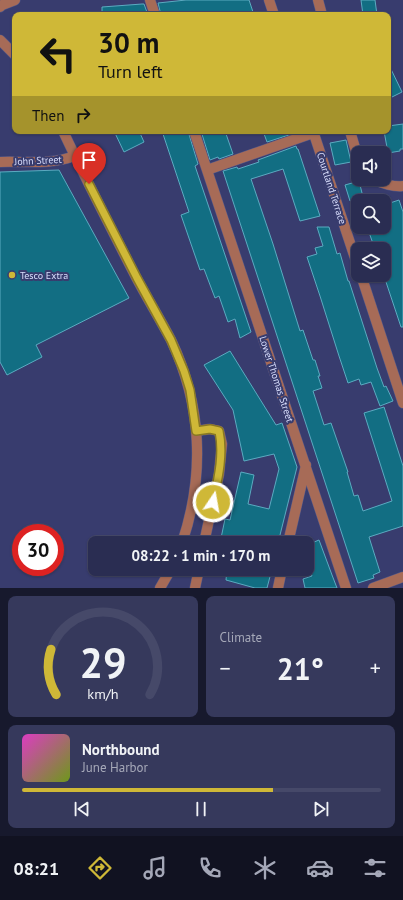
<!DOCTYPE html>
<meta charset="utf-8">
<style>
body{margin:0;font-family:"PT Sans",sans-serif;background:#36395c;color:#f1f3f6;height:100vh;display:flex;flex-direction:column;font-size:15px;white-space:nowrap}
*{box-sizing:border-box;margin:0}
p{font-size:13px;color:#a5a8b8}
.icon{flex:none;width:22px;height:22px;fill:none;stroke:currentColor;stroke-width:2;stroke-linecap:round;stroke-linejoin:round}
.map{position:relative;height:588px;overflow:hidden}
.sheet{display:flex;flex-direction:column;gap:8px;padding:8px;background:#17192d;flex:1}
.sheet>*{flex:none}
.banner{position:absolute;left:12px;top:12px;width:379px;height:122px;border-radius:8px;box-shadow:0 1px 3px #0004,0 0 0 1px #464969;background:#cfb837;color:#111;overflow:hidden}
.buttons{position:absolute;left:351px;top:146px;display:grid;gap:8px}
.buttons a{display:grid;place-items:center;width:40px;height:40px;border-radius:8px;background:#2a2d52;box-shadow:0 1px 3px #0004,0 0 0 1px #464969;font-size:20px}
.speed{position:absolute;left:12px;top:524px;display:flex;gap:8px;font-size:20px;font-weight:700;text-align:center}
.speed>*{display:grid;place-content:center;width:52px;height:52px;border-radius:50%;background:#2a2d52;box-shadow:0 1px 3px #0004,0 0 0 1px #464969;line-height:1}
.speed .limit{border:6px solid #d22;background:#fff;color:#111}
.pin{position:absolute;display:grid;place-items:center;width:34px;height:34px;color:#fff;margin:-41px -17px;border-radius:50% 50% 50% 0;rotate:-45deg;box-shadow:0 0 4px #0007}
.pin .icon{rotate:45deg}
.me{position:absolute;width:44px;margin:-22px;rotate:12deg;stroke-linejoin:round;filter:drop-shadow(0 0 3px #0008)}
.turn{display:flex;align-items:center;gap:14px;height:84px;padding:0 20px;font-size:18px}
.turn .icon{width:52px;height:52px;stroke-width:2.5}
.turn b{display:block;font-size:28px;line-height:34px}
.then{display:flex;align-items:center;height:38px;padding:0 20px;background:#0003;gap:8px;font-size:15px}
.big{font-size:30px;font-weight:600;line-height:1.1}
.sheet .widget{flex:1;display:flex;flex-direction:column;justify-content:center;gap:6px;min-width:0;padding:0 14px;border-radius:8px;background:#36395c}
.sheet .dial{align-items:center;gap:0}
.dial svg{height:104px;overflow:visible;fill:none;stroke:#464969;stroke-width:7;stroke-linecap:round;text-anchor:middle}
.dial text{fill:#f1f3f6;stroke:none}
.song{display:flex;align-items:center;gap:12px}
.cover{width:48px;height:48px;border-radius:6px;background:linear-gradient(135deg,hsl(310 70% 55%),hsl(80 70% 35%))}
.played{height:4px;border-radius:2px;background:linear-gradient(90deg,#cfb837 70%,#464969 70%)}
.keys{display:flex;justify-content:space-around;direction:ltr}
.heat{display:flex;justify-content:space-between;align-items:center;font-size:22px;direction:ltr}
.sheet .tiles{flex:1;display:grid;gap:8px;grid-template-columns:1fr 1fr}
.widget:last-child{grid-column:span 2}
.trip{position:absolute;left:88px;top:536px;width:226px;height:40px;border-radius:8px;background:#2a2d52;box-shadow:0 1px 3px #0004,0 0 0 1px #464969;font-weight:600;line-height:40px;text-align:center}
.tab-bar{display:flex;height:64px;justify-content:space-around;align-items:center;background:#111221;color:#a5a8b8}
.tab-bar .icon{width:28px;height:28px}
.tab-bar .selected{color:#cfb837}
.tab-bar b{font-size:18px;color:#f1f3f6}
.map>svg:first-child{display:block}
</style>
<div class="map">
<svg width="403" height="588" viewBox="0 0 403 588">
<rect width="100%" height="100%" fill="#383c6e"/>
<path fill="#126e83" stroke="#5babc1" d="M 186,0 L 249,0 L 254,15 L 161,15 L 158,3 Z
M 361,0 L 375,0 L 377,15 L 363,15 Z
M 142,4 L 144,4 L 148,15 L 102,15 L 102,7 Z
M 388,63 L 402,92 L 388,99 Z
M 403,124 L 403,149 L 400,149 L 400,151 L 388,153 L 384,131 L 388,131 L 388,126 Z
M 114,131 L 139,131 L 144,142 L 124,152 Z
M 162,131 L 188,131 L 198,164 L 195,166 L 251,332 L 240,338 L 235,319 L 228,322 L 219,296 L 215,298 L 204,269 L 200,270 L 181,215 L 189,212 Z
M 201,131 L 225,131 L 233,154 L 219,159 L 218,157 L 210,160 Z
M 263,131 L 291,131 L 292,134 L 267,142 Z
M 346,140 L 351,162 L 335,165 L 330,143 Z
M 296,146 L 297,149 L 298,149 L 320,216 L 300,221 L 283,169 L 251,179 L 273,244 L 300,331 L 303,330 L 313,360 L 315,360 L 320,376 L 318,376 L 322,388 L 313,391 L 324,425 L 331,423 L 348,472 L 347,472 L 354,496 L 358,495 L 363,511 L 392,501 L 364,413 L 384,407 L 403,466 L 403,526 L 369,537 L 380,572 L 373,575 L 374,578 L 358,583 L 223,171 L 237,167 L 238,169 L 259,162 L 258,160 Z
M 59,170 L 129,298 L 36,345 L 42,357 L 7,375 L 0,362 L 0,172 Z
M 359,181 L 364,201 L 350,201 L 345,185 Z
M 399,200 L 403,212 L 403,327 L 401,327 L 384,276 L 384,249 L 375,249 L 367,227 L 384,227 L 384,205 Z
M 317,227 L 329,227 L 337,254 L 340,253 L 348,281 L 349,281 L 377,368 L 384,387 L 386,386 L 393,401 L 380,406 L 371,382 L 361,385 L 359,379 L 348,383 L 339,356 L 320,296 L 307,257 L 317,254 L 315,248 L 323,246 Z
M 230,351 L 276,425 L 282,423 L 297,467 L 278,543 L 220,543 L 225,519 L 230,520 L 241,472 L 254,475 L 248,504 L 269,509 L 279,469 L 274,454 L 244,461 L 233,410 L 204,365 Z
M 319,540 L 332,575 L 337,588 L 305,588 L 303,579 L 312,576 L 307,563 L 307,545 Z
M 227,569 L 272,569 L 267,588 L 255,588 L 226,580 Z"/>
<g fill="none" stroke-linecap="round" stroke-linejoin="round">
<g stroke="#555988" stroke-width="11">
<path id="minor" d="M 150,0 L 155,15
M 269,0 L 274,15
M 318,0 L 322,15
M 0,7 L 2,5 L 15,0
M 0,40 L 15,55
M 63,131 C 86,180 111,228 136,277 C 147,298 160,319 171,340 C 202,405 205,475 182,543
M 194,131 L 346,588
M 313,131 L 358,267
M 350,131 L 358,158
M 0,162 C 23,161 53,165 74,156
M 207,170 L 313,133
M 374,179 C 382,184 394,187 403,186
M 361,275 L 403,403
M 196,431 L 210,429 L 219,431 L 222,444 L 219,474 L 204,543
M 288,543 L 306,465
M 160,588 L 171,569
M 195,588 L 199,569
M 278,588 L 282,569
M 373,588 L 403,577"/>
</g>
<use href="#minor" stroke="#a76b57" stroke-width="10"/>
</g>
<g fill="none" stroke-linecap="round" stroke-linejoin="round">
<g stroke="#877824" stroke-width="10">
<path id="route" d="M 89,184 L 137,278 L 171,340 L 184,371 L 190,390 L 196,431 L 210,429 L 219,431 C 224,455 218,479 213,502"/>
</g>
<use href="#route" stroke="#cfb837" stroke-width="7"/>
</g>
<circle fill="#cfb837" stroke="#383c6e" stroke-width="1.5" cx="12" cy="275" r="4"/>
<g text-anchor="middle" stroke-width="4" stroke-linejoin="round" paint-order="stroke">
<g font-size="10" fill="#d9defd" stroke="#383c6e">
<text transform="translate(38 160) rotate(-3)" y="4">John Street</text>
<text transform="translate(332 188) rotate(72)" y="4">Courtland Terrace</text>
<text transform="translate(277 379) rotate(72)" y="4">Lower Thomas Street</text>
</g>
<g font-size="10" fill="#d9defd" stroke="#383c6e" text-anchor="start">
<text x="20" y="279">Tesco Extra</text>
</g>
</g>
</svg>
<div class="buttons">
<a><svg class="icon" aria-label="sound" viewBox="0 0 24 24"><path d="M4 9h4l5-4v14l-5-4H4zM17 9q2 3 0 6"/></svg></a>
<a><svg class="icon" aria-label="search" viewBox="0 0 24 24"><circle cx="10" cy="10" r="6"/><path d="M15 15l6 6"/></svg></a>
<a><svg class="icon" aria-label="layers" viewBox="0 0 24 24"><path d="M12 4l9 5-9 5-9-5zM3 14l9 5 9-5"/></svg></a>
</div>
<div class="speed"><div class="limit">30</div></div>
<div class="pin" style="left:89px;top:184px;background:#d93025"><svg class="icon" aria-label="arrive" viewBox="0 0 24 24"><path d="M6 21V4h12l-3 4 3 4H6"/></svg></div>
<svg class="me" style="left:213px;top:502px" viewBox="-20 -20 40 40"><circle r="17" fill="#cfb837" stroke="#fff" stroke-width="3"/><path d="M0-11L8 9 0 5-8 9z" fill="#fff"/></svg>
<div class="trip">08:22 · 1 min · 170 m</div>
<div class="banner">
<div class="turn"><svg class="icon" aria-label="left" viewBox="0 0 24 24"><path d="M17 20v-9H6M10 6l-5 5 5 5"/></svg><div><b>30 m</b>Turn left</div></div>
<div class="then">Then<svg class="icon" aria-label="right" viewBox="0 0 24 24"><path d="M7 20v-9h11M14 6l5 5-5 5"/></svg></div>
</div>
</div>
<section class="sheet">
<div class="tiles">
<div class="widget dial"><svg viewBox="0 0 100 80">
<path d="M14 69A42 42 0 1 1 86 69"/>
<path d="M14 69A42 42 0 0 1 10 34" stroke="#cfb837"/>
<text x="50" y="56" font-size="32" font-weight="700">29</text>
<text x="50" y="72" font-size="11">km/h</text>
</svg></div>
<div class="widget"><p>Climate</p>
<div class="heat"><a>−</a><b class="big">21°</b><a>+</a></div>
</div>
<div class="widget">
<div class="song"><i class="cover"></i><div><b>Northbound</b><p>June Harbor</p></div></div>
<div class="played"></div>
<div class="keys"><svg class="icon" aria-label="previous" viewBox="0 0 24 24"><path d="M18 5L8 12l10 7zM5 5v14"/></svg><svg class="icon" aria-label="pause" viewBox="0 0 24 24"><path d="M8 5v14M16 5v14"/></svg><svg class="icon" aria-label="next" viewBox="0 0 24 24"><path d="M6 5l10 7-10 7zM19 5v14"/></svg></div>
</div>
</div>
</section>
<nav class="tab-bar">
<b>08:21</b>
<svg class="icon selected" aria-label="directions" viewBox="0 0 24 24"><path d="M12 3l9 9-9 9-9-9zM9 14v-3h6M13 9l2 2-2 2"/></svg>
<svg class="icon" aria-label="music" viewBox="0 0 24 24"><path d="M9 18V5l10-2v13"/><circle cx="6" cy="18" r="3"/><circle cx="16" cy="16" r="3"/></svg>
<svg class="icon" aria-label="phone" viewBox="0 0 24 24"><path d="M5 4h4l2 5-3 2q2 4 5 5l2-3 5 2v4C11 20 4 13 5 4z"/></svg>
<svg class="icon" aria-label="climate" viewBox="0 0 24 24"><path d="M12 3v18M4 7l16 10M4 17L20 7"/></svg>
<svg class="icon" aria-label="car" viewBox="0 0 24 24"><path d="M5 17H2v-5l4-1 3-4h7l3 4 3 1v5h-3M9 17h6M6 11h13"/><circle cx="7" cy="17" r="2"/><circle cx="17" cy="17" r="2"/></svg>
<svg class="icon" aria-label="filters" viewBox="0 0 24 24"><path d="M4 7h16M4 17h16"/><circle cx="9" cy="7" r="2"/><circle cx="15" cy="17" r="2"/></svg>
</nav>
